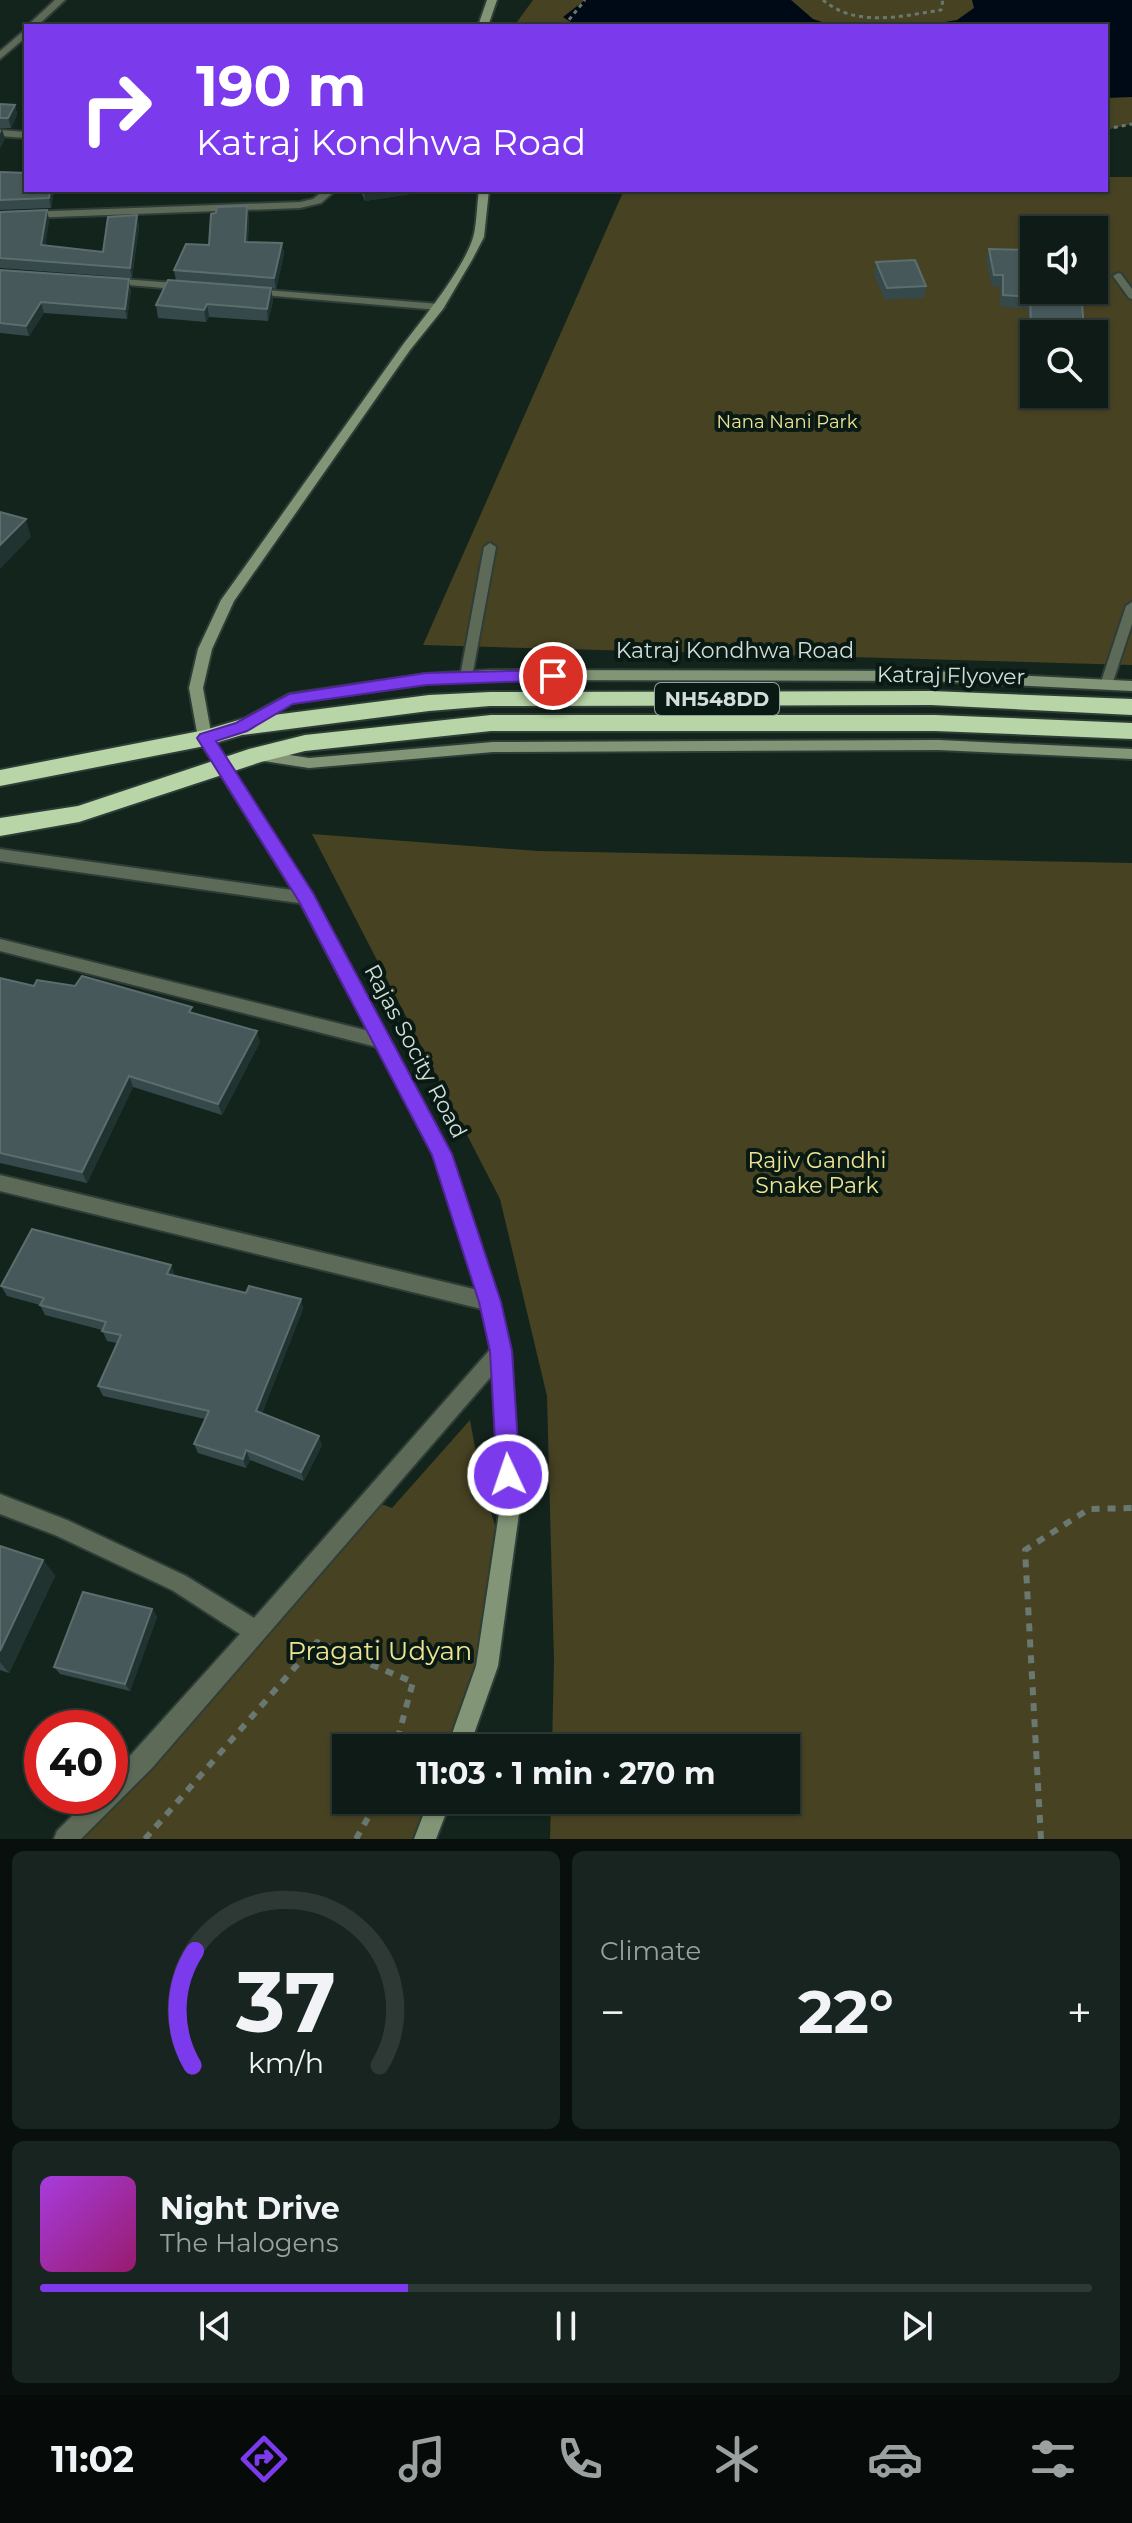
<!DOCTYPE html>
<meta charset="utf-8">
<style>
body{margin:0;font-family:Montserrat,sans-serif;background:#17241f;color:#f1f3f6;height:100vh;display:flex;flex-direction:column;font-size:30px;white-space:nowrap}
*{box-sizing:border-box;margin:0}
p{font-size:26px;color:#9ba1a1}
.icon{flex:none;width:44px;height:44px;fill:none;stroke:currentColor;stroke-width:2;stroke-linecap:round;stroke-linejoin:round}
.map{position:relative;height:1839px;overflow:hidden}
.panel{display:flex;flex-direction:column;gap:12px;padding:12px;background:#080f0c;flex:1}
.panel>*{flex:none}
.guide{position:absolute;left:24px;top:24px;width:1084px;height:168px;border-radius:0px;box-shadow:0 2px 6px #0004,0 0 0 2px #2e3935;background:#7c3aed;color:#fff;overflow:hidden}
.fabs{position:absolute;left:1020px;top:216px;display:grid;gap:16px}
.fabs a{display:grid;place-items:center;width:88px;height:88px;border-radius:0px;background:#0e1b16;box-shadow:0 2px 6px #0004,0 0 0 2px #2e3935;font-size:40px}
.speed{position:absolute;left:24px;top:1710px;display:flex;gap:16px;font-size:40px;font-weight:700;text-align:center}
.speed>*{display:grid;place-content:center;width:104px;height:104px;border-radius:50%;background:#0e1b16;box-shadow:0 2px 6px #0004,0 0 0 2px #2e3935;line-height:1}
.speed .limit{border:12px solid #d22;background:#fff;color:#111}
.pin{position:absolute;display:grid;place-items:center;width:68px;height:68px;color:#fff;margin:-34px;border:4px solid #fff;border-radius:50%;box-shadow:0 2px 8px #0007}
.me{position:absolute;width:88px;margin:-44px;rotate:357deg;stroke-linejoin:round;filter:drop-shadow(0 0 6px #0008)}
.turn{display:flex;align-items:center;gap:28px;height:168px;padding:0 40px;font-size:36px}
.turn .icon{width:104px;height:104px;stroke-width:2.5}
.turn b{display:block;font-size:56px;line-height:68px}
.big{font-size:60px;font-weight:700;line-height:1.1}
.panel .widget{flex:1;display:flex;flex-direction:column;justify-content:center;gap:12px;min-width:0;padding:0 28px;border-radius:12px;background:#17241f}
.panel .dial{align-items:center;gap:0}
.dial svg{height:208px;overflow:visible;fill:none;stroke:#2e3935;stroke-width:7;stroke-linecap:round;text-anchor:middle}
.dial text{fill:#f1f3f6;stroke:none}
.song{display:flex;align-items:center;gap:24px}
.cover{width:96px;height:96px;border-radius:12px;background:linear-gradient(135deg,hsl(280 70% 55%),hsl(320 70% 35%))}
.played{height:8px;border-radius:4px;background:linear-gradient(90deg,#7c3aed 35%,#2e3935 35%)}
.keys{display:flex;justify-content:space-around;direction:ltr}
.heat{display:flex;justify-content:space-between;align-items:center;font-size:44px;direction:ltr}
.panel .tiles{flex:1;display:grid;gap:12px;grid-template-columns:1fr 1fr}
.widget:last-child{grid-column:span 2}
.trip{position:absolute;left:332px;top:1734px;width:468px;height:80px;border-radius:0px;background:#0e1b16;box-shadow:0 2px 6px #0004,0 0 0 2px #2e3935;font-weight:700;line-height:80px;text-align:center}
.tabs{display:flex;height:128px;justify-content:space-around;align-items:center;background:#060b09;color:#9ba1a1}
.tabs .icon{width:56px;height:56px}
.tabs .selected{color:#7c3aed}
.tabs b{font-size:36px;color:#f1f3f6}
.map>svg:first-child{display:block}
</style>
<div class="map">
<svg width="1132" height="1839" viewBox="0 0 1132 1839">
<rect width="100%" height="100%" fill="#13241d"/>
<path fill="#474222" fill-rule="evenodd" d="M 533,0 L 1132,0 L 1132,124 L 1106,130 L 1106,26 L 514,26 Z
M 1106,177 L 1132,177 L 1132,665 L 423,645 L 624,190 L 1106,190 ZM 1034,230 L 1094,230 L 1094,290 L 1034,290 ZM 1034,334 L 1094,334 L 1094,394 L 1034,394 Z
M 312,834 L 538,851 L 1132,863 L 1132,1839 L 550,1839 L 551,1800 L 786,1800 L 786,1748 L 552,1748 L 554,1661 L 547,1396 L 500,1199 Z
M 470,1420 L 481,1480 L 498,1535 L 479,1664 L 448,1748 L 346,1748 L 346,1800 L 429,1800 L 413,1839 L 75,1839 L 376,1502 L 392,1508 Z"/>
<path fill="#000a17" d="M 585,0 L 791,0 L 813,19 L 834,26 L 571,26 L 572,23 L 563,17 Z
M 972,0 L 1132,0 L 1132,97 L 1106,98 L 1106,26 L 921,26 L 957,20 L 974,8 Z"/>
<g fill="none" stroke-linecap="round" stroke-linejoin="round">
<g stroke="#2e3e37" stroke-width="4">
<path id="lane" d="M 1118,273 L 1121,274 L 1132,289 L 1132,299 L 1129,298 L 1113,276 Z
M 490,543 L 496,547 L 472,677 L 466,681 L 460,677 L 484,547 Z
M 1132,602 L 1132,624 L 1112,685 L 1110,688 L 1102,688 L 1100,685 L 1126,606 Z"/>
</g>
<g stroke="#2e3e37" stroke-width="4">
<path id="street" d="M 55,0 L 65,0 L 37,26 L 27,26 Z
M 26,29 L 26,37 L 0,59 L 0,51 Z
M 0,130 L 26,132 L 26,138 L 0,136 Z
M 324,190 L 336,190 L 321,203 L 300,208 L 0,219 L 0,213 L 300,202 L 313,199 Z
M 110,278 L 187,284 L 193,287 L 187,290 L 106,283 L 104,281 Z
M 254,289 L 439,304 L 445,307 L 439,310 L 250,294 L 250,290 Z
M 0,849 L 306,892 L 314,898 L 306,904 L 0,861 Z
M 0,939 L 381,1034 L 387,1036 L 389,1041 L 387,1046 L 381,1048 L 0,951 Z
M 0,1175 L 490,1293 L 497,1296 L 499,1302 L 497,1308 L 490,1311 L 0,1191 Z
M 501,1342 L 508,1345 L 511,1351 L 508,1357 L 152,1768 L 81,1839 L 54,1839 L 57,1831 L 92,1796 L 110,1796 L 110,1778 L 240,1634 L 172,1590 L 55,1535 L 0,1514 L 0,1494 L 67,1520 L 186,1576 L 254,1618 L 494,1345 Z"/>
</g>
<g stroke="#2e3e37" stroke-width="4">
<path id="secondary" d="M 487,0 L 497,0 L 488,26 L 478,26 Z
M 479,190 L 489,190 L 484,237 L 472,260 L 443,309 L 410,350 L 234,601 L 212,649 L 203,688 L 212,738 L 312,894 L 448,1149 L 499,1302 L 511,1351 L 520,1506 L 498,1666 L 469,1748 L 447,1748 L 476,1666 L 500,1506 L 491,1351 L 481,1302 L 434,1155 L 300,902 L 198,738 L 189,688 L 198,649 L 221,600 L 402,346 C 422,320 467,265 474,234 C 477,220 477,204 479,190 Z
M 490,670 L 931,671 L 1132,681 L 1132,691 L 931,681 L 490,680 L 426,684 L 292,703 L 248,730 L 243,731 L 236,726 L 238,722 L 289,694 L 426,674 Z
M 939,740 L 1132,749 L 1132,759 L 939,750 L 493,752 L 309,768 L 257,760 L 250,755 L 257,750 L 309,758 L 493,742 Z
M 429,1800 L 451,1800 L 436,1839 L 414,1839 Z"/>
</g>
<g stroke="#2e3e37" stroke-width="4">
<path id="highway" d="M 931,691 L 1132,699 L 1132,715 L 931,705 L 490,706 L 429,711 L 242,735 L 205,746 L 0,786 L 0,770 L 205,730 L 242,719 L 429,695 L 490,692 Z
M 491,715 L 935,715 L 1132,723 L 1132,739 L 935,731 L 491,731 L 305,751 L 261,762 L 79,822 L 0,836 L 0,818 L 78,806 L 249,749 L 305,735 Z"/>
</g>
<path stroke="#6a7872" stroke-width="3" stroke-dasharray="4 4" stroke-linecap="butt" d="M 823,0 C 856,28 902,16 941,10 L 943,0
M 564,26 L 585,0
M 1106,129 L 1132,124"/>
<path stroke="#6a7872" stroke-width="6" stroke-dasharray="8 8" stroke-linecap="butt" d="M 145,1839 L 317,1642 L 413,1682 L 395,1748
M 356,1839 L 378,1800
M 1041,1839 L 1025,1550 L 1089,1509 L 1132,1508"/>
<use href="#lane" fill="#5e6a58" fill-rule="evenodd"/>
<use href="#street" fill="#5e6a58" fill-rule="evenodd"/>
<use href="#secondary" fill="#829577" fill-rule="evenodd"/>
<use href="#highway" fill="#b7d5a6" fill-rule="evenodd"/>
</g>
<path fill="#35484a" d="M 0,104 L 15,105 L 17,115 L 11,128 L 0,128 Z
M 0,172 L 26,190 L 54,190 L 51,208 L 0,210 Z
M 360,190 L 423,190 L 423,192 L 365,201 Z
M 247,206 L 249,216 L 248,242 L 282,243 L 284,254 L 276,289 L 271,288 L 273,301 L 268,321 L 209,317 L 206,322 L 158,318 L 156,305 L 176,281 L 174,270 L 209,245 L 216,213 Z
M 47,210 L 49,220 L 45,246 L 103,252 L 137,215 L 139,226 L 132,278 L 0,268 L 0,212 Z
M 989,249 L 1034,290 L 1088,290 L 1086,295 L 1081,295 L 1084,330 L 1083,334 L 1034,334 L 1034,338 L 1029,338 L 1028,309 L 1000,306 L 1000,287 L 992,286 L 986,260 Z
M 876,262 L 926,286 L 924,298 L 885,300 L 874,275 Z
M 0,270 L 131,290 L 127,319 L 44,313 L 29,336 L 0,333 Z
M 0,978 L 34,986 L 193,1013 L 260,1042 L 222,1115 L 133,1087 L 87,1183 L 0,1163 Z
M 175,1275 L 246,1293 L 301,1299 L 303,1309 L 262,1413 L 322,1445 L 304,1481 L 250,1460 L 246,1468 L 198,1453 L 194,1444 L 205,1419 L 103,1396 L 98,1386 L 117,1343 L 107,1341 L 102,1330 L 45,1315 L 40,1305 L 7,1296 L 1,1286 Z
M 0,1546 L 43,1560 L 55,1576 L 9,1673 L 0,1670 Z
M 152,1609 L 157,1617 L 130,1691 L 60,1674 L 54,1667 Z"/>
<path fill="#203331" d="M 15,105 L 17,115 L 11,128 L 8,118 Z
M 2,129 L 5,139 L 0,149 L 0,134 Z
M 50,190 L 54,190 L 51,208 L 49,198 Z
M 364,190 L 423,190 L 423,192 L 365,201 Z
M 247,206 L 249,216 L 247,253 L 245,242 Z
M 47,210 L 49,220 L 44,256 L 41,245 Z
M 137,215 L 139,226 L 132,278 L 130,268 Z
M 282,243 L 284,254 L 276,289 L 274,278 Z
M 129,279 L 131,290 L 127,319 L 125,309 Z
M 271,288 L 273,301 L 268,321 L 267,309 Z
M 41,302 L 44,313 L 29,336 L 26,326 Z
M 207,304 L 209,317 L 206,322 L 204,310 Z
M 26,519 L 31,537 L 0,569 L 0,545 Z
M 257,1031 L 260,1042 L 222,1115 L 218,1104 Z
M 129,1076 L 133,1087 L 87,1183 L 82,1172 Z
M 171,1265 L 175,1275 L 171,1284 L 167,1274 Z
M 301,1299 L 303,1309 L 259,1420 L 256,1411 Z
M 319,1436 L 322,1445 L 304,1481 L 301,1472 Z
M 246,1450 L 250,1460 L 246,1468 L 243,1459 Z
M 43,1560 L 55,1576 L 9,1673 L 0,1662 L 0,1651 Z
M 152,1609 L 157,1617 L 130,1691 L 125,1684 Z"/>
<path fill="#465859" stroke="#5c6d6d" stroke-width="2" d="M 0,104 L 15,105 L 8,118 L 0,118 Z
M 0,172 L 26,173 L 26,190 L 50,190 L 49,198 L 0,200 Z
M 247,206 L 245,242 L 282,243 L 274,278 L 174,270 L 186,244 L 209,245 L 211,214 L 216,213 L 217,207 Z
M 47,210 L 41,245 L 103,252 L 108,217 L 137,215 L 130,268 L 0,258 L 0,212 Z
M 989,249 L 1034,250 L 1034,290 L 1081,290 L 1084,330 L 1031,326 L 1030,297 L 1003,295 L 1003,275 L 994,275 Z
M 915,260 L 926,286 L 887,288 L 876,262 Z
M 0,270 L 129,279 L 125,309 L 41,302 L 26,326 L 0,323 Z
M 168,280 L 271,288 L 267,309 L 207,304 L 204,310 L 156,305 Z
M 0,512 L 26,519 L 0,545 Z
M 82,976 L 192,1007 L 189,1012 L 257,1031 L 218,1104 L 129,1076 L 82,1172 L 0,1153 L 0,978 L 34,986 L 37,980 L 75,986 Z
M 32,1229 L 171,1265 L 167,1274 L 246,1293 L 249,1286 L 301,1299 L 256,1411 L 319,1436 L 301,1472 L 246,1450 L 243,1459 L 194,1444 L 209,1411 L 98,1386 L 121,1335 L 102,1331 L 106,1322 L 40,1305 L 44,1298 L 1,1286 Z
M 0,1546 L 43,1560 L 0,1651 Z
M 83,1592 L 152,1609 L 125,1684 L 54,1667 Z"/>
<path fill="#7c3aed" stroke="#51269a" stroke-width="2" d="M 553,670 L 561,676 L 558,680 L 426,685 L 293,704 L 247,731 L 216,741 L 313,893 L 452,1154 L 501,1302 L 512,1351 L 520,1475 L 516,1483 L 508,1487 L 500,1483 L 497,1475 L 490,1351 L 479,1302 L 432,1155 L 300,903 L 197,738 L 200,734 L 236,723 L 289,694 L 426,673 Z"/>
<g text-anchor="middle" stroke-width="8" stroke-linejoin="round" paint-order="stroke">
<g font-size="18" fill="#f0e393" stroke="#091a14">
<text x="787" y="428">Nana Nani Park</text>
</g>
<rect fill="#091a14" stroke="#96a39e" stroke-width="2" x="655" y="683" width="124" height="32" rx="6"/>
<g font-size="20" font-weight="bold" fill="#d3ded9">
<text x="717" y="706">NH548DD</text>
</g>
<g font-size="22" fill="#d3ded9" stroke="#091a14">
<text x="735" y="658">Katraj Kondhwa Road</text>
<text transform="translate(951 675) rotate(1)" y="8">Katraj Flyover</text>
<text transform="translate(416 1051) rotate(62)" y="8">Rajas Socity Road</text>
</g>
<g font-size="22" fill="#f0e393" stroke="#091a14">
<text x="817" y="1168">Rajiv Gandhi<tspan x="817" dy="25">Snake Park</tspan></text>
</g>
<g font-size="26" fill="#f0e393" stroke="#091a14">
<text x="380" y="1660">Pragati Udyan</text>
</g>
</g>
</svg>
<div class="fabs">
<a><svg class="icon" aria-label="sound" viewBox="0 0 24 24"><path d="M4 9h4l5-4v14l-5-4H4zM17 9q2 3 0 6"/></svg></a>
<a><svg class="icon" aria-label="search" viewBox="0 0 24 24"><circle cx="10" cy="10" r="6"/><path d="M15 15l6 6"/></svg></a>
</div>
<div class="speed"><div class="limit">40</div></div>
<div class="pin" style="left:553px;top:676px;background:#d93025"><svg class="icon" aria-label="arrive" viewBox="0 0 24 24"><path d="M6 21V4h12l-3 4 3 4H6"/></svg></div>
<svg class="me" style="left:508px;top:1475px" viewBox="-20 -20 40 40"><circle r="17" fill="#7c3aed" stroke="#fff" stroke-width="3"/><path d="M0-11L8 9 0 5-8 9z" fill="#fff"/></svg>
<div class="trip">11:03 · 1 min · 270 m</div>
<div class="guide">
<div class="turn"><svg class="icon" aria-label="right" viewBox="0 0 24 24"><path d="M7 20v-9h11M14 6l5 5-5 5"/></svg><div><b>190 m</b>Katraj Kondhwa Road</div></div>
</div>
</div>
<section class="panel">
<div class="tiles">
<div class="widget dial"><svg viewBox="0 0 100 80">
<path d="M14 69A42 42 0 1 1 86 69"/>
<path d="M14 69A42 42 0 0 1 15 25" stroke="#7c3aed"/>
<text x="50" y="56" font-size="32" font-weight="700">37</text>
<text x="50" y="72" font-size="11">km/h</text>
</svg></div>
<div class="widget"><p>Climate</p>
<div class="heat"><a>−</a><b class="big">22°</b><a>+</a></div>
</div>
<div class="widget">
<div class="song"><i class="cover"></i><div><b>Night Drive</b><p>The Halogens</p></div></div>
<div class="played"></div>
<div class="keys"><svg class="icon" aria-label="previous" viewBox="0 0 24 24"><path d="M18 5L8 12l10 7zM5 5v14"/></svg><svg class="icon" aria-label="pause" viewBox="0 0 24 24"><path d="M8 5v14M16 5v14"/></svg><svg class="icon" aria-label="next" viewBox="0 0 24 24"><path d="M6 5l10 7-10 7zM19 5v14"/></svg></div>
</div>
</div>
</section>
<nav class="tabs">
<b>11:02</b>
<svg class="icon selected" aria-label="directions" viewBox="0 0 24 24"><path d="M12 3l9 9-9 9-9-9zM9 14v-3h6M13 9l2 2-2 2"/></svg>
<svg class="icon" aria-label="music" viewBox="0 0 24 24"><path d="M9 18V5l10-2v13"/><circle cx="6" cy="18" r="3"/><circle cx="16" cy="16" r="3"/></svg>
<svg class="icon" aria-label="phone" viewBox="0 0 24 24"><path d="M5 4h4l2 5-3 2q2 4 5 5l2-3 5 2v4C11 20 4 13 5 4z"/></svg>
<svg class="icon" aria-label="climate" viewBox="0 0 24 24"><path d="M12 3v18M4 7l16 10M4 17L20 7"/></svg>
<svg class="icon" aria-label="car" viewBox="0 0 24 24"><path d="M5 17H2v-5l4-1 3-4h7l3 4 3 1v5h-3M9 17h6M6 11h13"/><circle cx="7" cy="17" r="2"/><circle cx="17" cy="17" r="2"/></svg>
<svg class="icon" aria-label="filters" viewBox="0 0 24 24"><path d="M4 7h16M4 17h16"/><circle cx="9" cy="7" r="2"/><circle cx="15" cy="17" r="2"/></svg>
</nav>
